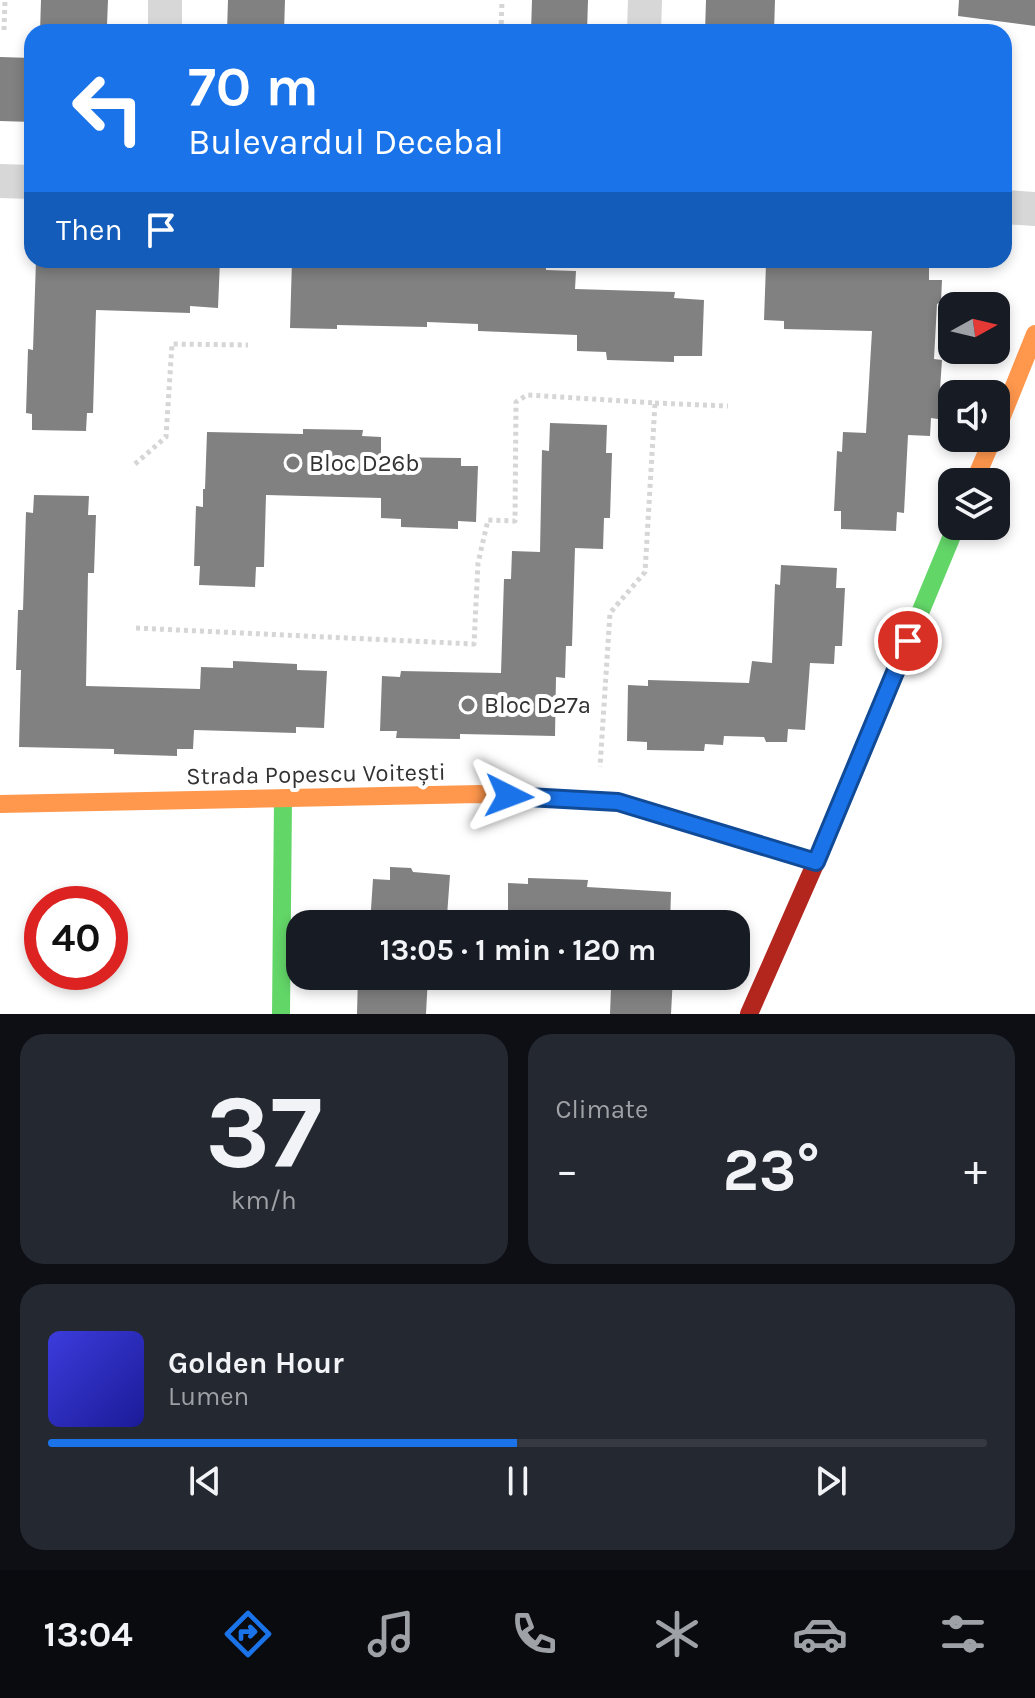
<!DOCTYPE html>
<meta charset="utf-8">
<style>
body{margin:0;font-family:Karla,sans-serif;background:#242831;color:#f1f3f6;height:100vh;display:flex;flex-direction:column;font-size:30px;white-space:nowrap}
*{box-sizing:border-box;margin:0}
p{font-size:26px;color:#9ea1a6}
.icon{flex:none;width:44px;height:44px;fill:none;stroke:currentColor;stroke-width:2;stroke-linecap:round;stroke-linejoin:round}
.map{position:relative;height:1014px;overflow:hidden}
.panel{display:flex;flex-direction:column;gap:20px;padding:20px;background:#0d0f14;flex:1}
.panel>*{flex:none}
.top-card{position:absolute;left:24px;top:24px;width:988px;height:244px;border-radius:24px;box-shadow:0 4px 12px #0003;background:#1a73e8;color:#fff;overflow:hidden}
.needle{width:52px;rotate:82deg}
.buttons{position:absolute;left:938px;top:292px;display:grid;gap:16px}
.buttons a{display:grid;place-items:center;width:72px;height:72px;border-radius:16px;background:#171b24;box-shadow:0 4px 12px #0003;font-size:40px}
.speed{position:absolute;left:24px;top:886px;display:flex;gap:16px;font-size:40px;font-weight:700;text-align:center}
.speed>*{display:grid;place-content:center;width:104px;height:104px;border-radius:50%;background:#171b24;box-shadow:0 4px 12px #0003;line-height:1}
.speed .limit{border:12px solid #d22;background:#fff;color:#111}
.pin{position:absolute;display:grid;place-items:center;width:68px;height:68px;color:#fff;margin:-34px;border:4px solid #fff;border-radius:50%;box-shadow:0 2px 8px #0007}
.me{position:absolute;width:88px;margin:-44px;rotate:93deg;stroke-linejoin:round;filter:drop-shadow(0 0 6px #0008)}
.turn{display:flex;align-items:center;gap:28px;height:168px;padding:0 32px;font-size:36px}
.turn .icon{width:104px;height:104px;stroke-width:2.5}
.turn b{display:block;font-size:56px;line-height:68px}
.then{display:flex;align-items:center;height:76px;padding:0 32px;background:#0003;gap:16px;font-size:30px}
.big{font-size:60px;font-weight:700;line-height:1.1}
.panel .card{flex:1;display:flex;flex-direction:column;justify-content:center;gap:12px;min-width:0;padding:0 28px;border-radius:24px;background:#242831}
.panel .dial{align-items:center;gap:0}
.dial b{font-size:104px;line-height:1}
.song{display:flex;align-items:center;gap:24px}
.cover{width:96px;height:96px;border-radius:12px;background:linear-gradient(135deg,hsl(240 70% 55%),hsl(240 70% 35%))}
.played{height:8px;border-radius:4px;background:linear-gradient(90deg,#1a73e8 50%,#363941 50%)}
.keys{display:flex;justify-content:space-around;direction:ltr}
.heat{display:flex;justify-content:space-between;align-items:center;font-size:44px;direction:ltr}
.panel .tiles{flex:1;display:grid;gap:20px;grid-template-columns:1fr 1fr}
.card:last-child{grid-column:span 2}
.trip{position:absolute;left:286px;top:910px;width:464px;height:80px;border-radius:24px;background:#171b24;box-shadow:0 4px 12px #0003;font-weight:700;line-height:80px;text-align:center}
.menu{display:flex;height:128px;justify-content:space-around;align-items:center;background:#090b0e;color:#9ea1a6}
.menu .icon{width:56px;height:56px}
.menu .on{color:#1a73e8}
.menu b{font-size:36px;color:#f1f3f6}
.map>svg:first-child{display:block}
</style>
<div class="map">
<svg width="1035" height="1014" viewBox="0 0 1035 1014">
<rect width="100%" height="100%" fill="#fff"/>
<path fill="#818181" d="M 41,0 L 108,0 L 107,25 L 102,25 L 101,32 L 40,32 Z
M 228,0 L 285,0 L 284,32 L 227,32 Z
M 532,0 L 588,0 L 587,32 L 531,32 Z
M 706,0 L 775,0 L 774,32 L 705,32 Z
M 959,0 L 1035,0 L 1035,26 L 958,16 Z
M 0,57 L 32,58 L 32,122 L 0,121 Z
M 36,260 L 220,260 L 218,308 L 190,306 L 190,313 L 96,310 L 93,413 L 87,413 L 86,431 L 32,430 L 32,414 L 26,413 L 28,349 L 33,350 Z
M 292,260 L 430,260 L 430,264 L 482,265 L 482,262 L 546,264 L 546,270 L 576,271 L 575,289 L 675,292 L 674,298 L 704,300 L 702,356 L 674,356 L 674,362 L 607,360 L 606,352 L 577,351 L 577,335 L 478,331 L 478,324 L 427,322 L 427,327 L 337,325 L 337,329 L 290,328 Z
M 785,260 L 929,263 L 929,280 L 942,280 L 941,302 L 937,304 L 934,359 L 942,360 L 938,419 L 931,418 L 930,436 L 908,435 L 904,513 L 897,512 L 896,531 L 841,529 L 841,511 L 834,511 L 837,451 L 842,452 L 843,432 L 866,433 L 872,331 L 784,329 L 784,321 L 764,320 L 766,264 L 785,265 Z
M 550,423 L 607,425 L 606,453 L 612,453 L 610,518 L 604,518 L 603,549 L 575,548 L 572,646 L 566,646 L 565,678 L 556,677 L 555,736 L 460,734 L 460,739 L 396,738 L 397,731 L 380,731 L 382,676 L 400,677 L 401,671 L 501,673 L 504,579 L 511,579 L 512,551 L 540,552 L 542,450 L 549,451 Z
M 303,429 L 363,430 L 362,436 L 381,437 L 381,457 L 461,458 L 461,466 L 478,466 L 476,522 L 458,521 L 458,529 L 401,527 L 401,519 L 381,518 L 381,498 L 266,495 L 264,567 L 256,567 L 255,587 L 199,585 L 200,566 L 194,566 L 196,506 L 203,507 L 203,489 L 205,489 L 207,432 L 303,434 Z
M 34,495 L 89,496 L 88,515 L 96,515 L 94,573 L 88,573 L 86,686 L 200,689 L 201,667 L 233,668 L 233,661 L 297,664 L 297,670 L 327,671 L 324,728 L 296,727 L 296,733 L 194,730 L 193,749 L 177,749 L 177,756 L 114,754 L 114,749 L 19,747 L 21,670 L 16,670 L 18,610 L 23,610 L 26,512 L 33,513 Z
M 781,565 L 837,568 L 836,588 L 845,588 L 842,646 L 835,646 L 834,664 L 810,663 L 805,730 L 788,729 L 787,742 L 766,742 L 764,737 L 724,736 L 723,745 L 705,744 L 704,751 L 647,750 L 647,742 L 627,741 L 628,685 L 648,686 L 648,680 L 749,683 L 752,661 L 772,663 L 775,584 L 780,585 Z
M 390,867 L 411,868 L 413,872 L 450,875 L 447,916 L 423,914 L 423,924 L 370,924 L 373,879 L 390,880 Z
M 528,878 L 588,880 L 587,887 L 671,892 L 670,924 L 508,924 L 508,883 L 528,884 Z
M 358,976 L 428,976 L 426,1014 L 357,1014 Z
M 617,976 L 673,976 L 671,1014 L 610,1014 L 611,988 L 616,989 Z"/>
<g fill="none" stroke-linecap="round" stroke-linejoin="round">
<path stroke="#d6d6d6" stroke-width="5" stroke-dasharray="4 4" stroke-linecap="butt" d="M 4,30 L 5,0
M 501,32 L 502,0
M 655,403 L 728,406
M 135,464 L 166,437 L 172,344 L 248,345
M 136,628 L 474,644 L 478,563 L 488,520 L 515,521 L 516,402 L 527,395 L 655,403 L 645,572 L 610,613 L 600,767"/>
<path stroke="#d7d7d7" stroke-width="34" d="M 165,32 L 165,0
M 644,32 L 645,0
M 0,181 L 32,182
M 1004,207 L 1035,209"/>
<path stroke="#63d668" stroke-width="18" d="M 917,620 L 956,526
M 675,819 L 816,862
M 281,1014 L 283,799"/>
<path stroke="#ff974d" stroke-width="18" d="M 996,431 L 1035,334
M 974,482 L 993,438
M 0,804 L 479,794 L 618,802 L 675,819"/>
<path stroke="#b3261e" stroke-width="18" d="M 749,1014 L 816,862 L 917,620"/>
</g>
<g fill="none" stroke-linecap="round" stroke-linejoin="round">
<g stroke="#114b97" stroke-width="20">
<path id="route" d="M 509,796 L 618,802 L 816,862 L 908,641"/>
</g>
<use href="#route" stroke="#1a73e8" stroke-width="14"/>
</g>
<g fill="#7a7a7a" stroke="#fff" stroke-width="3">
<circle cx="293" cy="463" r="8"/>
<circle cx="468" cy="705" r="8"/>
</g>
<g text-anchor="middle" stroke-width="8" stroke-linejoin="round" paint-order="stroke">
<g font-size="24" fill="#333" stroke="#fff" text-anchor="start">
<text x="309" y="471">Bloc D26b</text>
<text x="484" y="713">Bloc D27a</text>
</g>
<g font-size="24" fill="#333" stroke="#fff">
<text transform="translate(316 774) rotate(-1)" y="8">Strada Popescu Voitești</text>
</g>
</g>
</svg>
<div class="buttons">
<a><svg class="needle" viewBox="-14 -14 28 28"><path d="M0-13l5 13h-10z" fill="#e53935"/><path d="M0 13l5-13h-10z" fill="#9ea1a6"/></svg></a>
<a><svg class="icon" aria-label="sound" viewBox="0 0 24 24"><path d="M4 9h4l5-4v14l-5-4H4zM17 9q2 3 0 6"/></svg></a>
<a><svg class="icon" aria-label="layers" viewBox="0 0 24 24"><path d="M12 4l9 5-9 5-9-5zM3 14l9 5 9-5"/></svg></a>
</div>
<div class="speed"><div class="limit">40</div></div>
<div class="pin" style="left:908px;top:641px;background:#d93025"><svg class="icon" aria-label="arrive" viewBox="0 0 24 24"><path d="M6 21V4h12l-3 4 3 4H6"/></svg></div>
<svg class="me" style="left:509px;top:796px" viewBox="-20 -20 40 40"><path d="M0-17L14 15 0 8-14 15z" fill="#1a73e8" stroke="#fff" stroke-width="4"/></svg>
<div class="trip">13:05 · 1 min · 120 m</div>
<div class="top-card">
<div class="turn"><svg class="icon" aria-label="left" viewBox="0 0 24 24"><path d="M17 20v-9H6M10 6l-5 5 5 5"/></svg><div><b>70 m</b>Bulevardul Decebal</div></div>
<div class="then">Then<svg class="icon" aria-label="arrive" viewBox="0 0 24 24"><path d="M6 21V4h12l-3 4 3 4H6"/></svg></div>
</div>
</div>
<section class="panel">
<div class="tiles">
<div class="card dial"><b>37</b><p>km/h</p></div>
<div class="card"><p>Climate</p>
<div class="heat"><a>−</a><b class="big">23°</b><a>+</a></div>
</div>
<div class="card">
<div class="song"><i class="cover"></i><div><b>Golden Hour</b><p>Lumen</p></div></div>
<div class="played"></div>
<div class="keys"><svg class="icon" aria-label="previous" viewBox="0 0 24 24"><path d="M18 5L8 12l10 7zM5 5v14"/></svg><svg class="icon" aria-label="pause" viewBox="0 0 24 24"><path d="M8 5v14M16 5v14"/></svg><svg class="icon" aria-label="next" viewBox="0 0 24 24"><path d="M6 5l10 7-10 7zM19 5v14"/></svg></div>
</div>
</div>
</section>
<nav class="menu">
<b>13:04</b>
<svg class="icon on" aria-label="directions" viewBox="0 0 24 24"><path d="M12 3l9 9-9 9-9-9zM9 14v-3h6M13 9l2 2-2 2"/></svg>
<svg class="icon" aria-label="music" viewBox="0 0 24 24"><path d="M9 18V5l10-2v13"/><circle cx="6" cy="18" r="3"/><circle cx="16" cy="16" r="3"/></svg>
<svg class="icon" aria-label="phone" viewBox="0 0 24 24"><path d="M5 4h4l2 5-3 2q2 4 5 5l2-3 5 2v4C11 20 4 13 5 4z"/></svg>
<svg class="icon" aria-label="climate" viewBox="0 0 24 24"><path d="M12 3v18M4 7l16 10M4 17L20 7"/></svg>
<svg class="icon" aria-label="car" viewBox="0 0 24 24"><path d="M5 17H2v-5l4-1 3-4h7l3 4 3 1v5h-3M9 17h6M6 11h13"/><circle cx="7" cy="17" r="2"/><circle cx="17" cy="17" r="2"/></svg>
<svg class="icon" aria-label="filters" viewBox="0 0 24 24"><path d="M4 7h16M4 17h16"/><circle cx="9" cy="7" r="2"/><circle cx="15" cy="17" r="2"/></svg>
</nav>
